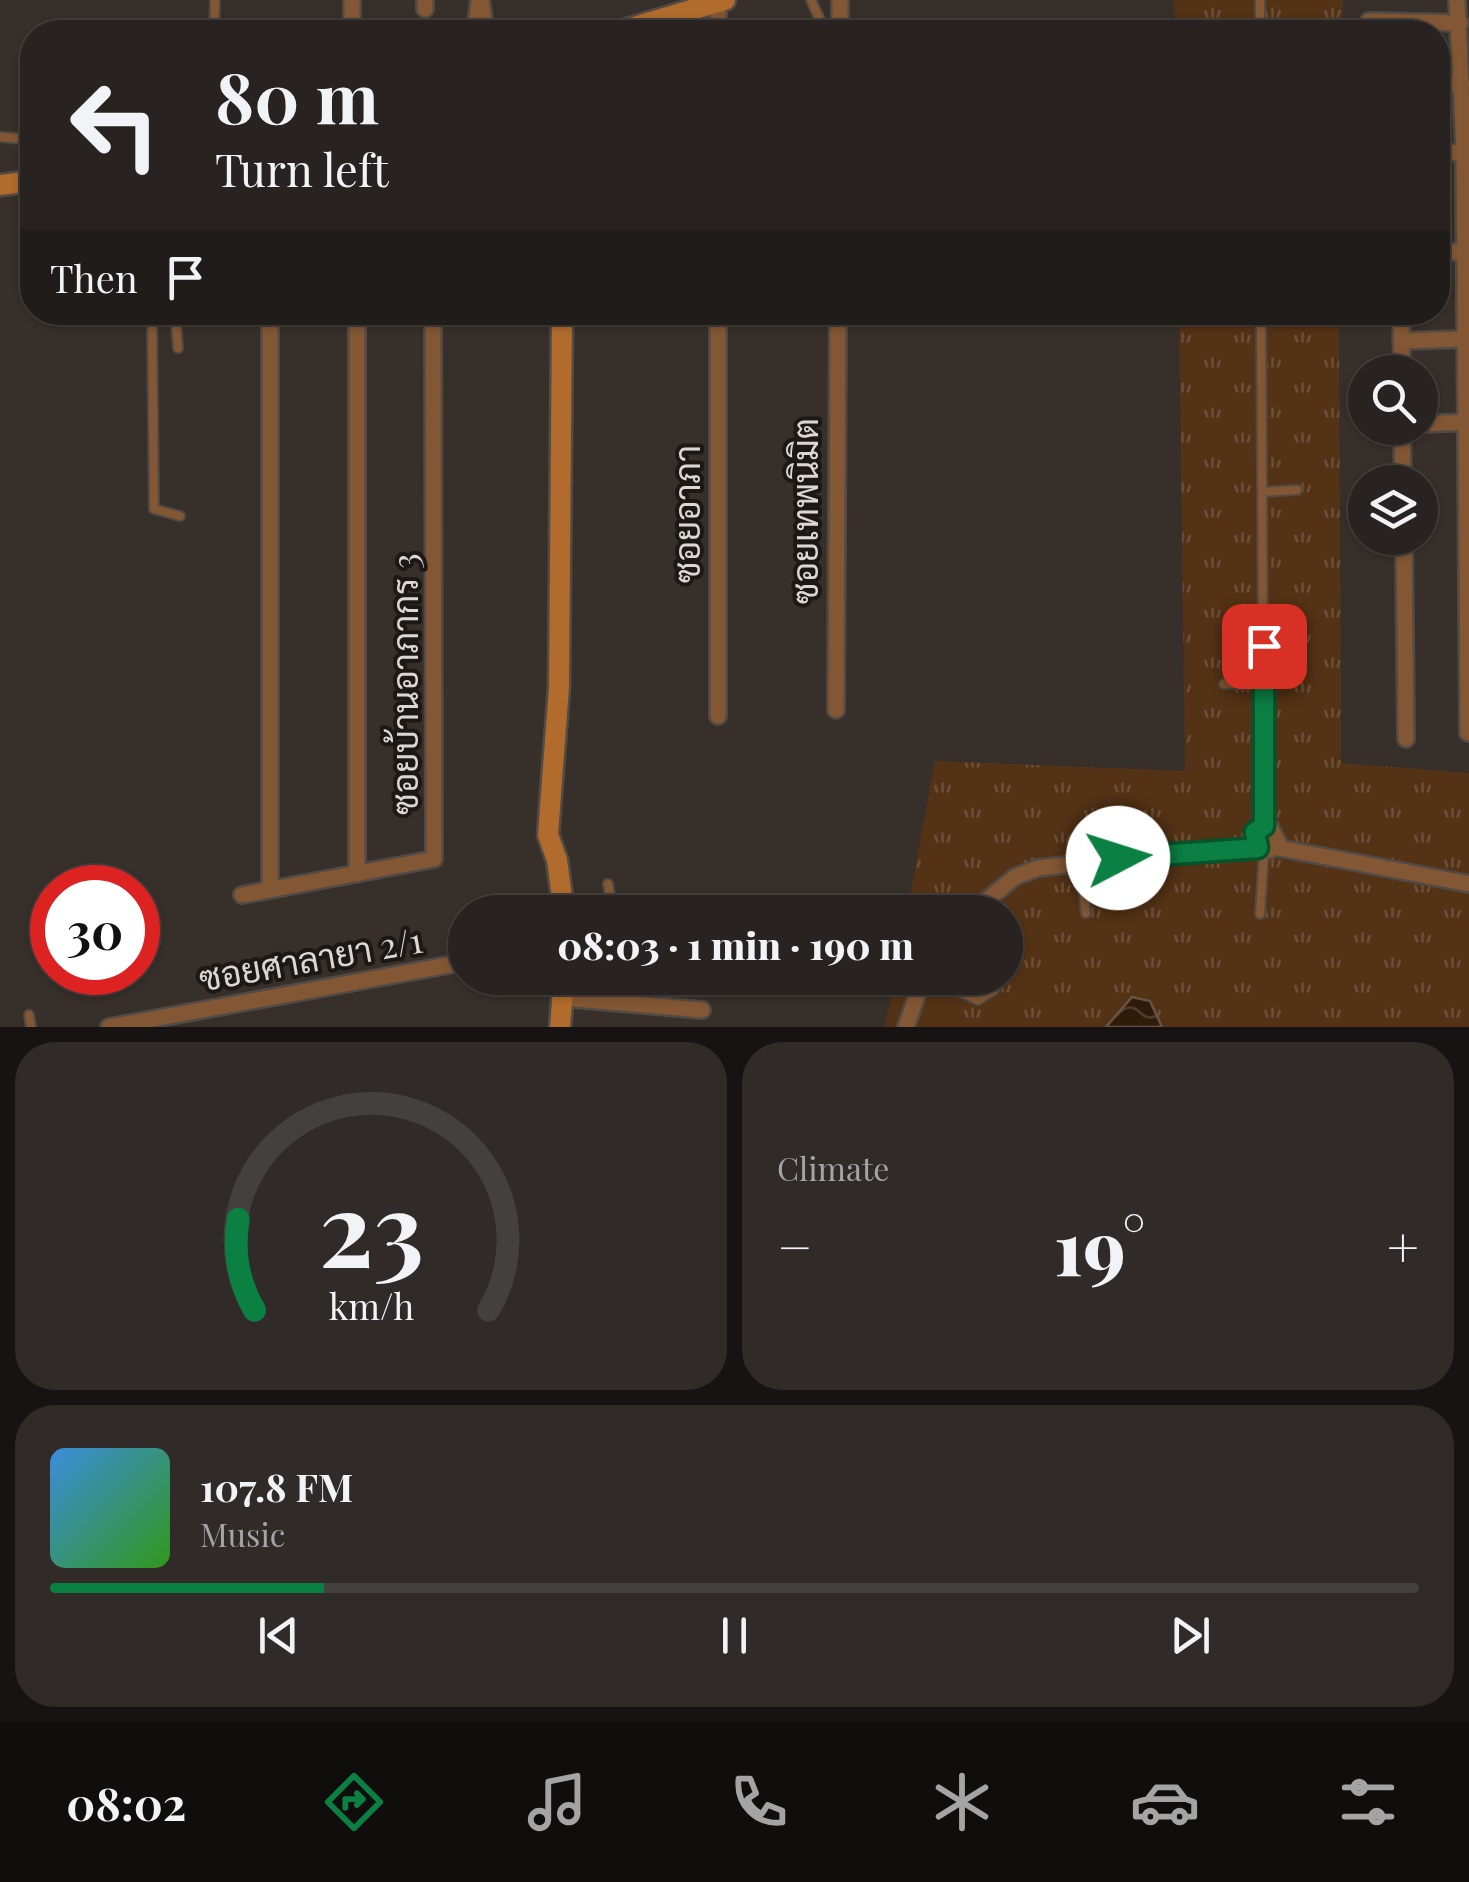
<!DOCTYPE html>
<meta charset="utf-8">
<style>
body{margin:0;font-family:"Playfair Display",Sarabun,serif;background:#302b29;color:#f1f3f6;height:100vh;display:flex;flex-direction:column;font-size:38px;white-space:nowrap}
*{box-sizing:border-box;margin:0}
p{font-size:32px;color:#a5a4a5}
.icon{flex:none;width:55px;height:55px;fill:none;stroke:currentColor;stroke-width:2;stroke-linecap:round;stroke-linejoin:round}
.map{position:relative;height:1027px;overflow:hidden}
.drawer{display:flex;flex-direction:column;gap:15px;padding:15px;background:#161312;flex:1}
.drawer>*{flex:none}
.banner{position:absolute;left:20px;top:20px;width:1430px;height:305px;border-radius:40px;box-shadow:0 2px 8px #0004,0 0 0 2px #44403e;background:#282320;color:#f1f3f6;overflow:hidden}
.fabs{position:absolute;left:1348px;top:355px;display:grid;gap:20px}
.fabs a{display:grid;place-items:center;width:90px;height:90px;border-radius:50%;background:#282320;box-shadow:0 2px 8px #0004,0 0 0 2px #44403e;font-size:50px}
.speed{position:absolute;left:30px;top:865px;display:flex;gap:20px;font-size:50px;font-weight:700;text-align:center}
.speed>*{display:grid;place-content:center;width:130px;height:130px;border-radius:50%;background:#282320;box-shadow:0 2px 8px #0004,0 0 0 2px #44403e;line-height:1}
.speed .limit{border:15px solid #d22;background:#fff;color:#111}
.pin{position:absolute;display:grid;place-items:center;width:85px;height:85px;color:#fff;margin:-42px;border-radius:20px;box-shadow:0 5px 15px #0006}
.me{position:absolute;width:110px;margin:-55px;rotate:85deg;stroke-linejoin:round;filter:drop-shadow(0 0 8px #0008)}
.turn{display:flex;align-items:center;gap:35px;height:210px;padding:0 30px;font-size:45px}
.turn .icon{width:130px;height:130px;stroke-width:2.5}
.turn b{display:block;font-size:70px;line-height:85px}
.then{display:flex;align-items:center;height:95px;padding:0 30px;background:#0003;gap:20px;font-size:38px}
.big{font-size:75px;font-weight:800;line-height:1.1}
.drawer .widget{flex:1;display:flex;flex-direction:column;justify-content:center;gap:15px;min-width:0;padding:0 35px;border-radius:40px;background:#302b29}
.drawer .dial{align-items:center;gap:0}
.dial svg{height:260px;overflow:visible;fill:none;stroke:#44403e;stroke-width:7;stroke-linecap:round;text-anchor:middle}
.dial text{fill:#f1f3f6;stroke:none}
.song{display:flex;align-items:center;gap:30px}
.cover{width:120px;height:120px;border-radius:15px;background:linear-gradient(135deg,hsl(210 70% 55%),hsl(110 70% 35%))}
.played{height:10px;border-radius:5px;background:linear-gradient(90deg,#0b8043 20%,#44403e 20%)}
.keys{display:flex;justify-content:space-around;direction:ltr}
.heat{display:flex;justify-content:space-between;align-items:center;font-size:55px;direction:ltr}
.drawer .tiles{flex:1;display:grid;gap:15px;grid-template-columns:1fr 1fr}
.widget:last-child{grid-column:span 2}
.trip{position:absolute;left:448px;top:895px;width:575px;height:100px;border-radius:50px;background:#282320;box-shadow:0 2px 8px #0004,0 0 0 2px #44403e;font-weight:800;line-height:100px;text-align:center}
.tab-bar{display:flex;height:160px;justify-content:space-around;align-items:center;background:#100e0d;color:#a5a4a5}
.tab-bar .icon{width:70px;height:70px}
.tab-bar .selected{color:#0b8043}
.tab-bar b{font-size:45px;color:#f1f3f6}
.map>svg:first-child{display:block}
</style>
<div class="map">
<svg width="1469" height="1027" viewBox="0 0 1469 1027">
<defs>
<pattern id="grass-tufts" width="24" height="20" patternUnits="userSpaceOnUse" patternTransform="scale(2.5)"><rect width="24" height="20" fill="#543215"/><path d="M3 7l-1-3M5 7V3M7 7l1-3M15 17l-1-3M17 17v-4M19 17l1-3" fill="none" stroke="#6c4f36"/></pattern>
<pattern id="water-waves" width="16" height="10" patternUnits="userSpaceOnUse" patternTransform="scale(2.5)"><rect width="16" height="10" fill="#301b09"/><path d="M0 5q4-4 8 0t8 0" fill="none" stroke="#4d3b2c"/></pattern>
</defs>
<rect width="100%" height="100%" fill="#362f2a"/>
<path fill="url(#grass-tufts)" d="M 1174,0 L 1343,0 L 1342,32 L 1175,32 Z
M 1179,313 L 1339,313 L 1341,763 L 1469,773 L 1469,1027 L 885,1027 L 895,978 L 1005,978 L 1005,912 L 907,912 L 935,761 L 1185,771 Z"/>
<path fill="url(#water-waves)" stroke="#645346" stroke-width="2.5" d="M 1132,997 L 1150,1001 L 1162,1027 L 1106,1027 Z"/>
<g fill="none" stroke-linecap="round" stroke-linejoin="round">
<g stroke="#514a45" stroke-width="12">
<path id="lane" d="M 811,0 L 825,31
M 1260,0 L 1260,32
M 214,32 L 215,0
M 1230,32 L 1236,25 L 1260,24
M 0,137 L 26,139 L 32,167
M 152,312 L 154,509 L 180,516
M 175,312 L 178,348
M 1261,312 L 1264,826
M 1263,492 L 1297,490
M 1224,684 L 1264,684
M 1079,862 L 1086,913
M 1083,890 L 1133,885 L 1144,897
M 564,912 L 605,908 L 611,901 L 608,884
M 1260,914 L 1264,851
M 955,978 L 960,992 L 978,1000 L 994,990 L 998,978
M 29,1015 L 31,1027"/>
</g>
<g stroke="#514a45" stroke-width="20">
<path id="street" d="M 425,0 L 425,9
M 481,0 L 486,32
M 1457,0 L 1464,152 L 1468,733
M 718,3 L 718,32
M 352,21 L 352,0
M 1369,21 L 1460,23
M 475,32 L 479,0
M 840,32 L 840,0
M 1438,84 L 1462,84
M 1438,153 L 1469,152
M 1438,252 L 1463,252
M 270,312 L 270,890
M 357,312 L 357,874
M 718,312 L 718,716
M 1401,312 L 1402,372
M 1401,341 L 1464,339
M 1420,424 L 1469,422
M 1402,428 L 1403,482
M 1404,538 L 1406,739
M 836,710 L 838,312
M 1274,847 L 1469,884
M 242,895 L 434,859 L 433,312
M 972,912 L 1015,877 L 1038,868 L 1197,851 L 1270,850 L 1278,842 L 1270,827 L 1255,832 L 1258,849
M 563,998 L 702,1010
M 109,1027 L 465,962
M 906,1027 L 923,978"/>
</g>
<g stroke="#514a45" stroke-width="25">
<path id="secondary" d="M 617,32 L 725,0
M 0,185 L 32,181
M 562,312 L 559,687 L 548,835 L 557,860 L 564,912
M 560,1027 L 564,978"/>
</g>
<use href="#lane" stroke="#835734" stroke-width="8"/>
<use href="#street" stroke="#835734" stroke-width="15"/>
<use href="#secondary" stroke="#b06b2d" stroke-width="20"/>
</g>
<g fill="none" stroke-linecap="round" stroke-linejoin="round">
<g stroke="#07532c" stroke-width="25">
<path id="route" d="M 1118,858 L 1258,848 L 1255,832 L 1264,826 L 1264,646"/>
</g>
<use href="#route" stroke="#0b8043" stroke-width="18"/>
</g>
<g text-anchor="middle" stroke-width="8" stroke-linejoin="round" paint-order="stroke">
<g font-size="35" fill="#dcd7d4" stroke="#1b1816">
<text transform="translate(806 511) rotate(-90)" y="12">ซอยเทพนิมิต</text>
<text transform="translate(688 514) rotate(-90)" y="12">ซอยอาภา</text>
<text transform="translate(406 684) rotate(-90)" y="12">ซอยบ้านอาภากร 3</text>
<text transform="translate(311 960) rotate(-10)" y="12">ซอยศาลายา 2/1</text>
</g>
</g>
</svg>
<div class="fabs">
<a><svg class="icon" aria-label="search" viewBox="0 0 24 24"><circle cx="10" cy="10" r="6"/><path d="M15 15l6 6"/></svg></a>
<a><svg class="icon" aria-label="layers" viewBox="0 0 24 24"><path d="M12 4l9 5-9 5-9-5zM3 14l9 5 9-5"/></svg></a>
</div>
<div class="speed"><div class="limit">30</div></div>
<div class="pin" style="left:1264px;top:646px;background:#d93025"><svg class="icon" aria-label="arrive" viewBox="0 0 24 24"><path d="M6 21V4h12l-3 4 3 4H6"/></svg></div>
<svg class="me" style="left:1118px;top:858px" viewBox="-20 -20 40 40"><circle r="19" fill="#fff"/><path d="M0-13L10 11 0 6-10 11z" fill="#0b8043"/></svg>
<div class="trip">08:03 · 1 min · 190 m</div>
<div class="banner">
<div class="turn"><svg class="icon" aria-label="left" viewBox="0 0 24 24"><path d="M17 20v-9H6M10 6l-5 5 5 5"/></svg><div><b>80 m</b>Turn left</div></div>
<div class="then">Then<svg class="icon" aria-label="arrive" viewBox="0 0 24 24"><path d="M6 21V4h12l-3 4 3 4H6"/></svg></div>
</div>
</div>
<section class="drawer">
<div class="tiles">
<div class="widget dial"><svg viewBox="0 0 100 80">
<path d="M14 69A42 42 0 1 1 86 69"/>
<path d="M14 69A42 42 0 0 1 9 41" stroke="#0b8043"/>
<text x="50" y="56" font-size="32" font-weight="700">23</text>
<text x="50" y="72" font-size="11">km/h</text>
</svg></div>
<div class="widget"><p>Climate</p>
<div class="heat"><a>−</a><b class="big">19°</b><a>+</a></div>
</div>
<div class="widget">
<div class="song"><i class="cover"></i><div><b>107.8 FM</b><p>Music</p></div></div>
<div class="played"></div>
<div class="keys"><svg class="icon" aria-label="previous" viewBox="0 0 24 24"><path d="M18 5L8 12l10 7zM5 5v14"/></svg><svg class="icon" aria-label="pause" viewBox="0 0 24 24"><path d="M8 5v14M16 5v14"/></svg><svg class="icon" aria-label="next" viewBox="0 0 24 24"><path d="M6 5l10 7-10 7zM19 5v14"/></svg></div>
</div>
</div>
</section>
<nav class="tab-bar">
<b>08:02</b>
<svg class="icon selected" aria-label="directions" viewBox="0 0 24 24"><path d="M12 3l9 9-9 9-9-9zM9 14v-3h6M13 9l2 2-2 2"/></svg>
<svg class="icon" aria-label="music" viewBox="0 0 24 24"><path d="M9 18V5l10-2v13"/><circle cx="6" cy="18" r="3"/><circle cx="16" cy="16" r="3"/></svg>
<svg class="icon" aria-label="phone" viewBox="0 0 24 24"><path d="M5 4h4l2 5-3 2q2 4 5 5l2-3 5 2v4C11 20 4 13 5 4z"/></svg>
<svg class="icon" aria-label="climate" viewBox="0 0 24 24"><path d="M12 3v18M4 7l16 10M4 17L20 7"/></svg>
<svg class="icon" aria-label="car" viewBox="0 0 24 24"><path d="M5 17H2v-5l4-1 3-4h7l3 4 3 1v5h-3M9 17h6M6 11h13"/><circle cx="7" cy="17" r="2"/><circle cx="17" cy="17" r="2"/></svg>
<svg class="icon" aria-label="filters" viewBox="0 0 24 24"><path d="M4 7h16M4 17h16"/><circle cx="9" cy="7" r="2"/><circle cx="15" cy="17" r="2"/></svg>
</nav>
